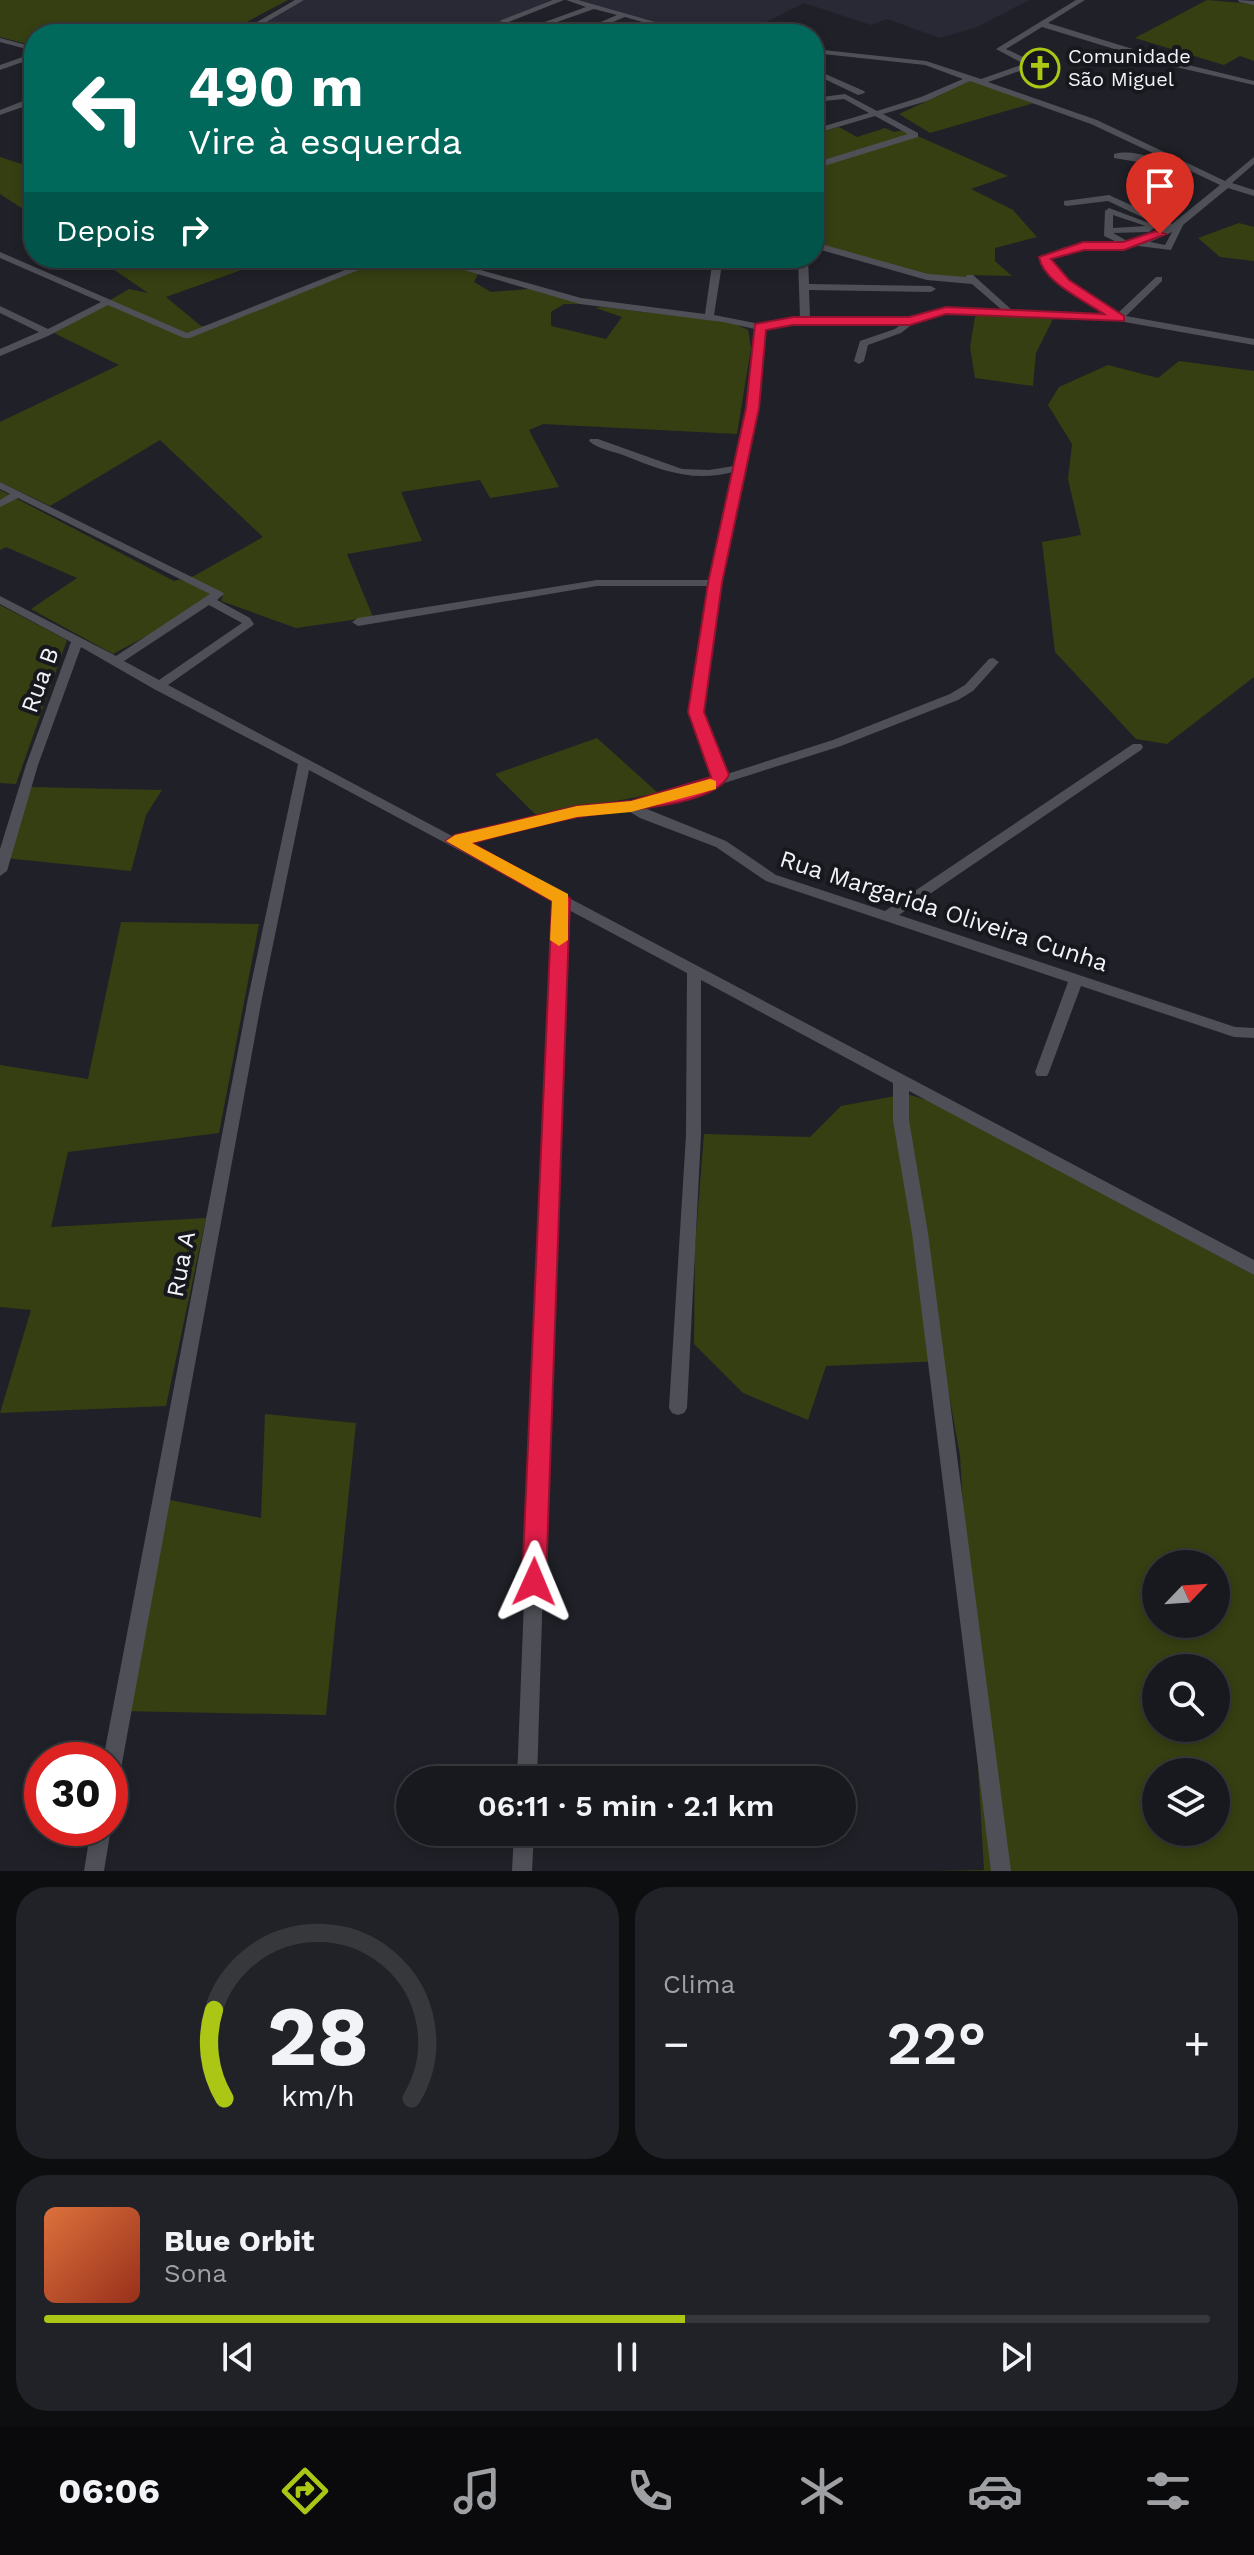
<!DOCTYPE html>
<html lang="pt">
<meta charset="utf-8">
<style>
body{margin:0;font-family:"Work Sans",sans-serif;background:#212227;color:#f1f3f6;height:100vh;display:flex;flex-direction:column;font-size:30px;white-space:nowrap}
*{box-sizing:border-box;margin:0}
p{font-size:26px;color:#9fa0a4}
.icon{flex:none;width:44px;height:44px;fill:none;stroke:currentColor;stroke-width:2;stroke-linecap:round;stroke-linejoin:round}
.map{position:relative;height:1871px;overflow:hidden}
.drawer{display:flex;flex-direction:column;gap:16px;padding:16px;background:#0d0e10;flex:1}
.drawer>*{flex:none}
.guide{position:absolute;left:24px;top:24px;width:800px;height:244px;border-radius:32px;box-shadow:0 4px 12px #0003,0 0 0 2px #36383c;background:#00695c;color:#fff;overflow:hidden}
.needle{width:52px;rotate:65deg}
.fabs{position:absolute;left:1142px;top:1550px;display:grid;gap:16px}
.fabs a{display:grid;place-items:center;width:88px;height:88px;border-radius:50%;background:#18191e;box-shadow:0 4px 12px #0003,0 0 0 2px #36383c;font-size:40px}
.speed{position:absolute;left:24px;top:1742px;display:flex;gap:16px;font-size:40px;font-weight:700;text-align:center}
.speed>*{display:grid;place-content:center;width:104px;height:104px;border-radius:50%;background:#18191e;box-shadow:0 4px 12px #0003,0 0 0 2px #36383c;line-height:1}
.speed .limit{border:12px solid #d22;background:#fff;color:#111}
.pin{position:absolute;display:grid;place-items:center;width:68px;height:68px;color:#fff;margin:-82px -34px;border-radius:50% 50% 50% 0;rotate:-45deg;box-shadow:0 0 8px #0007}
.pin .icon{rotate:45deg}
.me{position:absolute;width:88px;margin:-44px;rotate:1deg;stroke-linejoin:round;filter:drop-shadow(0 0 6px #0008)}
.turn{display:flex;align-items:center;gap:28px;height:168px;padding:0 32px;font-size:36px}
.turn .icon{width:104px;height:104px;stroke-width:2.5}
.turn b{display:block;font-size:56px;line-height:68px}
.then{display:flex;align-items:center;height:76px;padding:0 32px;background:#0003;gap:16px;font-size:30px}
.big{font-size:60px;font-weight:600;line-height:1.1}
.drawer .card{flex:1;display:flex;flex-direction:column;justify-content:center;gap:12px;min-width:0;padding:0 28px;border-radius:32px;background:#212227}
.drawer .dial{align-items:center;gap:0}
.dial svg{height:208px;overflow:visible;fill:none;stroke:#36383c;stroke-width:7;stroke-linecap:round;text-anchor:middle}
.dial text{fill:#f1f3f6;stroke:none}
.song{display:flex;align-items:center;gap:24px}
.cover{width:96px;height:96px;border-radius:12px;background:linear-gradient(135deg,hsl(20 70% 55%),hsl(10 70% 35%))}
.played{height:8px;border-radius:4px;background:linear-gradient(90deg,#abc614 55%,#36383c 55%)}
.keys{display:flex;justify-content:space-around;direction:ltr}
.heat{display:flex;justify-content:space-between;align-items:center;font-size:44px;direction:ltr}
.drawer .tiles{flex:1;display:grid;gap:16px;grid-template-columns:1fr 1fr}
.card:last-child{grid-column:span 2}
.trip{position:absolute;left:396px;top:1766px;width:460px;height:80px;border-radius:40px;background:#18191e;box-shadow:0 4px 12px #0003,0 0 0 2px #36383c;font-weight:600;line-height:80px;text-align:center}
.dock{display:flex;height:128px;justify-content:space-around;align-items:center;background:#0a0a0c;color:#9fa0a4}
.dock .icon{width:56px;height:56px}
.dock .current{color:#abc614}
.dock b{font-size:36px;color:#f1f3f6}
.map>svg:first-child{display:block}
</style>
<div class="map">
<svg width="1254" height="1871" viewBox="0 0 1254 1871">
<rect width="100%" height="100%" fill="#202128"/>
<path fill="#282935" d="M 298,0 L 560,0 L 464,34 L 240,34 Z
M 570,0 L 1029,0 L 977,27 L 940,38 L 887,19 L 871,25 L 804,3 L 743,34 L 692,34 Z"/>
<path fill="#363f11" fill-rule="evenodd" d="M 0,0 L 288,0 L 224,34 L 34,34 L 34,46 L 0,37 Z
M 1207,0 L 1254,4 L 1254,61 L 1240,56 L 1224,65 L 1135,38 Z
M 972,80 L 1034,103 L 930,133 L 899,114 Z
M 839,127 L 857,137 L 885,128 L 894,132 L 904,130 L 1008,176 L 971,189 L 1013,210 L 1037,237 L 995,248 L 995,261 L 1012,276 L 968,275 L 974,281 L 925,277 L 814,245 L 814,134 Z
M 0,157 L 34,168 L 34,216 L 0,194 Z
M 1239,223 L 1254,227 L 1254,261 L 1220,257 L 1198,238 Z
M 97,258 L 275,258 L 166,297 L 201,326 L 217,326 L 384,258 L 486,258 L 474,282 L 491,292 L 529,289 L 585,304 L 564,304 L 551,312 L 551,326 L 606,339 L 622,317 L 596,308 L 601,307 L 731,322 L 748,330 L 751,348 L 737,434 L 543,424 L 529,430 L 559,487 L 490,498 L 480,480 L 401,492 L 422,541 L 347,554 L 373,617 L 296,628 L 221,601 L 223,595 L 113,654 L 31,609 L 77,578 L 6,547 L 0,550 L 0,490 L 174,581 L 194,576 L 263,537 L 160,440 L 50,506 L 0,482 L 0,422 L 119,365 L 54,333 L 129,289 L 148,293 Z
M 980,314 L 1054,317 L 1036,353 L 1033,386 L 975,378 L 970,347 L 975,317 Z
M 1179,361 L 1254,371 L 1254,677 L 1167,744 L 1136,739 L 1055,652 L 1042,542 L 1081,535 L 1068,479 L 1072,444 L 1048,405 L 1059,387 L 1108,365 L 1158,378 Z
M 0,605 L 67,640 L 16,784 L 0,783 Z
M 597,738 L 658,793 L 537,816 L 495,774 Z
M 29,787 L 162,790 L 146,815 L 131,871 L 5,858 Z
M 121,922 L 259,924 L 219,1133 L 68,1152 L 51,1227 L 206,1218 L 166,1406 L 0,1413 L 31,1310 L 0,1307 L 0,1065 L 88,1079 Z
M 907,1094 L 933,1102 L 1254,1275 L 1254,1871 L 937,1871 L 984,1870 L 960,1456 L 943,1361 L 826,1366 L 808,1420 L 743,1393 L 694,1344 L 695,1247 L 704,1134 L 810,1137 L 841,1106 ZM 1156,1564 L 1216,1564 L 1216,1624 L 1156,1624 ZM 1156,1668 L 1216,1668 L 1216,1728 L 1156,1728 ZM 1156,1772 L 1216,1772 L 1216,1832 L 1156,1832 Z
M 265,1414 L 356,1423 L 326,1715 L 122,1711 L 165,1499 L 261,1518 Z"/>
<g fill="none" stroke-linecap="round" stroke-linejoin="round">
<path fill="#4f5057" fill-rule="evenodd" d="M 295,0 L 304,0 L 246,34 L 236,34 Z
M 553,0 L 564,0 L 506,23 L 499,21 Z
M 566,0 L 578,0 L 697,34 C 685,34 675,29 663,28 C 653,27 641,34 630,34 L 653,25 L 625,17 L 584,34 L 573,34 L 617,15 L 594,9 L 523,34 L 512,34 L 586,7 Z
M 1076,0 L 1085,0 L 1048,23 L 1172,61 L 1254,81 L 1254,85 L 1167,65 L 1042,27 L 1006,49 L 1034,62 L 1034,66 L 988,82 L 1097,120 L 1225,181 L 1254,157 L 1254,164 L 1232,183 L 1254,190 L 1254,196 L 1228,188 L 1183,225 L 1171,250 L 1138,246 L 1115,250 L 1074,251 L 1050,258 C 1058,284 1096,300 1118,313 L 1156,277 L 1162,277 L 1162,281 L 1126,316 L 1254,339 L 1254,345 L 1119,321 L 946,314 L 915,322 L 901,333 L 868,345 L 864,361 L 859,364 L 854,361 L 860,341 L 895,329 L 900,325 L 793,324 L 765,329 L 757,408 L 721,583 L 702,712 L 727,774 L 833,740 L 950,694 L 965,685 L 989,659 L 993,658 L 999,662 L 973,691 L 958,700 L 841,746 L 718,785 L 698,794 L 642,807 L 726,841 L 776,875 L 885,911 L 1133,744 L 1141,744 L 1143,747 L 1141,750 L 899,915 L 1235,1027 L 1254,1028 L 1254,1038 L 1234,1037 L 1081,986 L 1049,1072 L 1047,1076 L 1037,1076 L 1035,1072 L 1068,982 L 766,881 L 716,847 L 640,818 L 627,810 L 544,823 L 465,843 L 1254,1260 L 1254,1275 L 909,1091 L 909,1120 L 928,1233 L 1011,1871 L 991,1871 L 912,1233 L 893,1120 L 893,1083 L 701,980 L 701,1135 L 687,1408 L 684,1413 L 678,1415 L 672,1413 L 669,1408 L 686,1135 L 687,973 L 567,909 L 559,1065 L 537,1780 L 517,1780 L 545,1065 L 554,901 L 309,770 L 262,998 L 120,1774 L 117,1781 L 110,1784 L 110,1760 L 103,1760 L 248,998 L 298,764 L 154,689 L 81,647 L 38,765 L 7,871 L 0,876 L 0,849 L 26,765 L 71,642 L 0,604 L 0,596 L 116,656 L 210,594 L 18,498 L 0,507 L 0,500 L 10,494 L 0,489 L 0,482 L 222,592 L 224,594 L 217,600 L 250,618 L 254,624 L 252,626 L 168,685 L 454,837 C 484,829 515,820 545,814 C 589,805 682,803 714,774 L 690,712 L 709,586 L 597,586 L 358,626 L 352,622 L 358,618 L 597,580 L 710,580 L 733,472 C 693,483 660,470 623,455 C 612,451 598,449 589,441 L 590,439 L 598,439 L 682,469 L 709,470 L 734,466 L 747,408 L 755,329 L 723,322 L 580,304 L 423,258 L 438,258 L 581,298 L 705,314 L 713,258 L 723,258 L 714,315 L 760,324 L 800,318 L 798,258 L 808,258 L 809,284 L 931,286 L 936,289 L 931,292 L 809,290 L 810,318 L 901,319 L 946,308 L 1002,310 L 972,284 L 927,280 L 814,248 L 814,242 L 928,274 L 966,277 L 967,275 L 973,275 L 1013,311 L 1107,315 C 1083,301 1049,285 1040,257 L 1065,247 L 1121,244 L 1104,236 L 1105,211 L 1109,208 L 1157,226 L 1149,232 L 1113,233 L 1129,242 L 1165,228 L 1108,201 L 1067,206 L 1064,205 L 1064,201 L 1109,195 L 1172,224 L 1220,185 L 1178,165 L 1174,168 L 1114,158 L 1114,154 C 1135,149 1150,159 1172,162 L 1091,124 L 970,81 L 927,101 L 883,114 L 918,133 L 918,137 L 814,169 L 814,163 L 908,134 L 875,116 L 814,134 L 814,129 L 869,113 L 844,99 L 814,102 L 814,98 L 845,94 L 877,111 L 921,97 L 963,79 L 925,65 L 814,53 L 814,49 L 926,61 L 981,79 L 1024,64 L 996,49 ZM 1113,215 L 1146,226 L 1113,228 ZM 1172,232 L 1165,245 L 1150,242 ZM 209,605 L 242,623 L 159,680 L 124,661 Z
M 1238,0 L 1254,1 L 1254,5 L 1239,2 Z
M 0,38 L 34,47 L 34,51 L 0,42 Z
M 34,53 L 34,58 L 0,70 L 0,65 Z
M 814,69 L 864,91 L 865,93 L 858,95 L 814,74 Z
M 31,98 L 34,98 L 34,103 L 0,115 L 0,110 Z
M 0,252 L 187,333 L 375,258 L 388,258 L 190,338 L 184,338 L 108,305 L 48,336 L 0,356 L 0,349 L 39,332 L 0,313 L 0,306 L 48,329 L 101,302 L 0,258 Z
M 110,1825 L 111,1828 L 104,1871 L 84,1871 L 91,1828 L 110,1828 Z
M 514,1832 L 534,1832 L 532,1871 L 512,1871 Z"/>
</g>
<path fill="#e11d48" stroke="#92132f" stroke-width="2" d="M 1156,231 L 1166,234 L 1124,250 L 1084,250 L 1051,259 L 1069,280 L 1124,316 L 1124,321 L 946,314 L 910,325 L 793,325 L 766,330 L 759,408 L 722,583 L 704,712 L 729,775 C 713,809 608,810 573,818 C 539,825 506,834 472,843 L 570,898 L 546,1582 L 543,1590 L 534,1594 L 526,1590 L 522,1582 L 552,901 L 446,841 L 455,835 L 577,806 L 631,801 L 711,777 L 688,712 L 708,583 L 746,408 L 755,324 L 793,317 L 909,317 L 946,307 L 1104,314 C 1084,300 1043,282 1039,257 L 1083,242 L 1123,242 Z"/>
<path fill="#f59e0b" d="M 710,779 L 716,781 L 716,789 L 631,812 L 577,817 L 472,843 L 568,894 L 568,940 L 559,946 L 550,940 L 552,901 L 446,841 L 455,835 L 577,806 L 631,801 Z"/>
<defs>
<g id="church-ring" transform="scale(2)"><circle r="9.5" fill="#17181e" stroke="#abc614" stroke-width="1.5"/><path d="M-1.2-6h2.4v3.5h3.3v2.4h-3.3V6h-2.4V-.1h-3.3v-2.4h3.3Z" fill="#abc614"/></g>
</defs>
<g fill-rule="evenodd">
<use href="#church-ring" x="1040" y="68"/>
</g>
<g text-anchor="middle" stroke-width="8" stroke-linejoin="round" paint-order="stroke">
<g font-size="20" fill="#f2f3f7" stroke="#17181e" text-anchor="start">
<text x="1068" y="63">Comunidade<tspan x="1068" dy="23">São Miguel</tspan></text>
</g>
<g font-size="24" fill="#f2f3f7" stroke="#17181e">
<text transform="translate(40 680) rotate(-70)" y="8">Rua B</text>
<text transform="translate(944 911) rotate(18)" y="8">Rua Margarida Oliveira Cunha</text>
<text transform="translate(181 1264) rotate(-79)" y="8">Rua A</text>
</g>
</g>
</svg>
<div class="fabs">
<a><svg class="needle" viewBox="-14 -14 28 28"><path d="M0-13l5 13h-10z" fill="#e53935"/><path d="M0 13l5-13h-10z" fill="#9fa0a4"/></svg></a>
<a><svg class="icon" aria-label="search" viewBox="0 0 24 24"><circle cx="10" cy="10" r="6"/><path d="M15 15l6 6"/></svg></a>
<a><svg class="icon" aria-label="layers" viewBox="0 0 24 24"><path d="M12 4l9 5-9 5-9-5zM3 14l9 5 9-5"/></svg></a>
</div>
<div class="speed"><div class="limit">30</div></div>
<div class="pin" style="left:1160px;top:234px;background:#d93025"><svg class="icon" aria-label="arrive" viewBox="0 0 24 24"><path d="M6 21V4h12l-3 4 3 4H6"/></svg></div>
<svg class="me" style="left:534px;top:1582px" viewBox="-20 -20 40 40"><path d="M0-17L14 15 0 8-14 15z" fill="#e11d48" stroke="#fff" stroke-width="4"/></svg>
<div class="trip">06:11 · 5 min · 2.1 km</div>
<div class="guide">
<div class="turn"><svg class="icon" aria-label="left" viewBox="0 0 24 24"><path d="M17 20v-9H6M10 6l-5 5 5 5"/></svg><div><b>490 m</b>Vire à esquerda</div></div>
<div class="then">Depois<svg class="icon" aria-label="right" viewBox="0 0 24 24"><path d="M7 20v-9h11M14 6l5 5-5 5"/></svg></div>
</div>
</div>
<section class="drawer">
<div class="tiles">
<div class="card dial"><svg viewBox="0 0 100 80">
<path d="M14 69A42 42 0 1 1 86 69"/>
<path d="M14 69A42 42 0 0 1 10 35" stroke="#abc614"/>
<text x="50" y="56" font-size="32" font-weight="700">28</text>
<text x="50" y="72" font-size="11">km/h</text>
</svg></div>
<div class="card"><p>Clima</p>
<div class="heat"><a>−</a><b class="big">22°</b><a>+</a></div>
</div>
<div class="card">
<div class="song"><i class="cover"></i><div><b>Blue Orbit</b><p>Sona</p></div></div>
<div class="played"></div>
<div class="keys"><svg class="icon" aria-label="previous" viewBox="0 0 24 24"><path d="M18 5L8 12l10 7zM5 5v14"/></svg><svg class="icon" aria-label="pause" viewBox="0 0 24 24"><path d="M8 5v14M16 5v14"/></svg><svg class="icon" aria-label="next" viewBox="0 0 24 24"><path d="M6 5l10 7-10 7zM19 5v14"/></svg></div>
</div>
</div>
</section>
<nav class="dock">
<b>06:06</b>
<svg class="icon current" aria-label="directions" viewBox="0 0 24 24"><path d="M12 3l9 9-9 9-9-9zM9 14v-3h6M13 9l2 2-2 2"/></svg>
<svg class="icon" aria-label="music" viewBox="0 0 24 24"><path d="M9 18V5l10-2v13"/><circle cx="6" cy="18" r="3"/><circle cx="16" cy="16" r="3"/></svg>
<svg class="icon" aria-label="phone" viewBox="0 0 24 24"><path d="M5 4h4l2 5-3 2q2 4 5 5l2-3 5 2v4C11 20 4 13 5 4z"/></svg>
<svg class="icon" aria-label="climate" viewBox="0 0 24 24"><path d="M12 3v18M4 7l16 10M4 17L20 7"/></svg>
<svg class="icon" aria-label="car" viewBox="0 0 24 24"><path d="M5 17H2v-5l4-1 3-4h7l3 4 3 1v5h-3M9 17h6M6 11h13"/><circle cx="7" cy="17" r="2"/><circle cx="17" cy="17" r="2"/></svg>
<svg class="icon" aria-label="filters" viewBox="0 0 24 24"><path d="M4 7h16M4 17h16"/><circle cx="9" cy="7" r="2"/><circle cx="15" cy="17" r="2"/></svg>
</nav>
